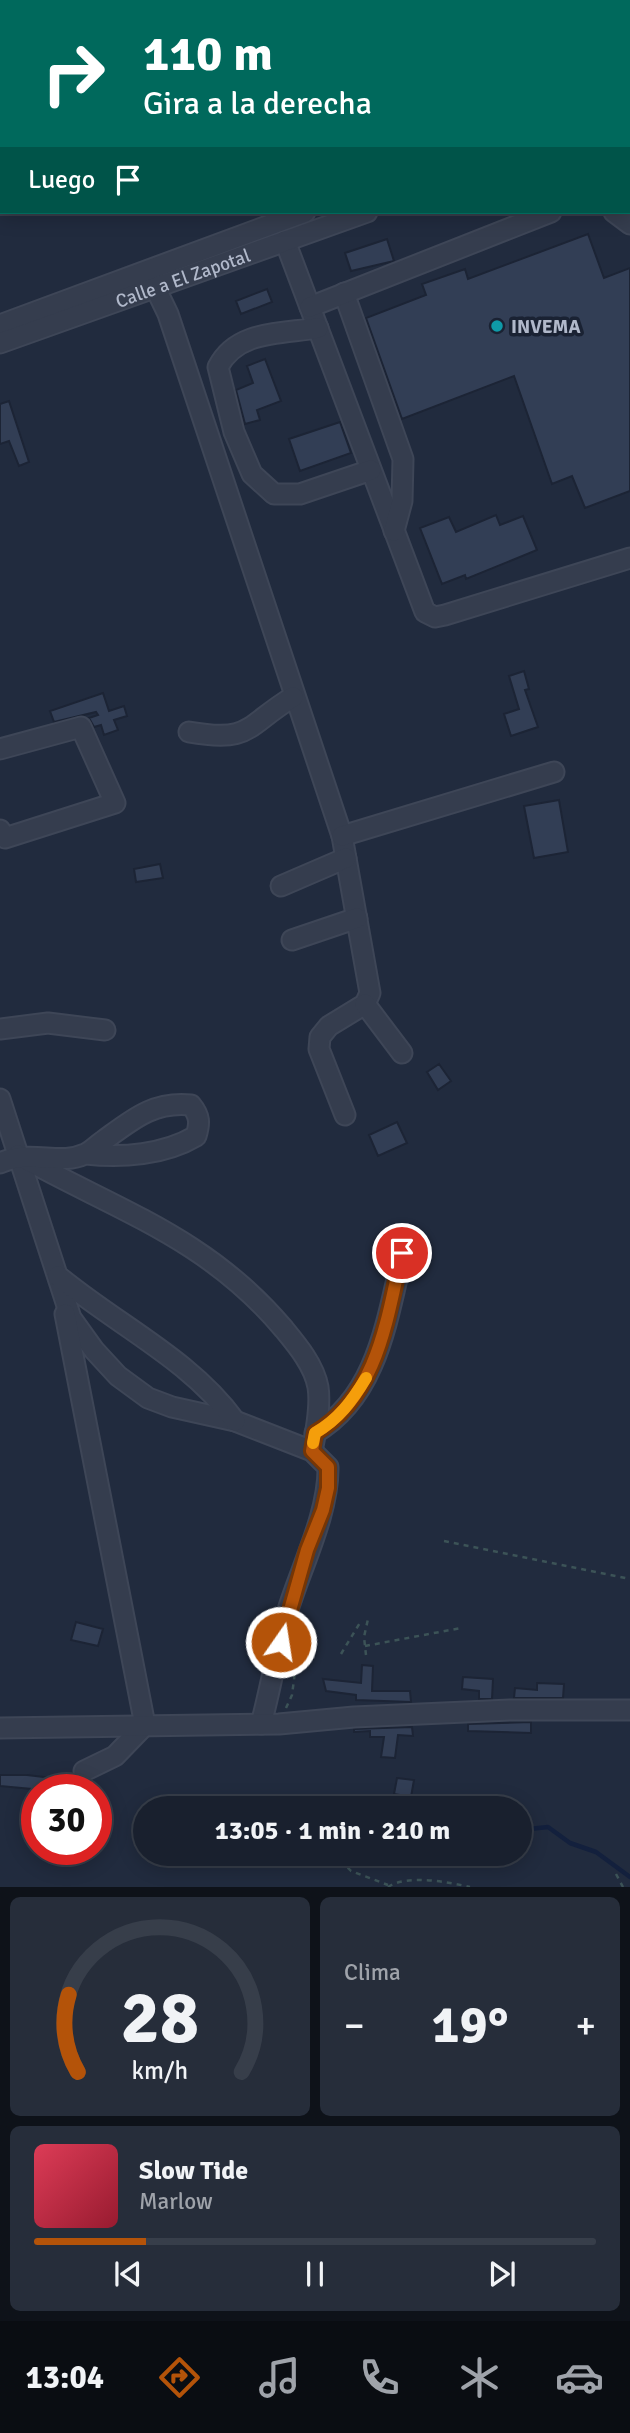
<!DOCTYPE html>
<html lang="es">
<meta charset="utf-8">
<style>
body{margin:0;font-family:Signika,sans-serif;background:#262d3a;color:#f1f3f6;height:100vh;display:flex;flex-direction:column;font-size:26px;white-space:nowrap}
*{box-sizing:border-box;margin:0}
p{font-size:23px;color:#9fa3aa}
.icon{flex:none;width:38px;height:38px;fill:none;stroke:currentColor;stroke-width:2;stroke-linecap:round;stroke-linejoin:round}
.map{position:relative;height:1887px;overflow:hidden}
.side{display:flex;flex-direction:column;gap:10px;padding:10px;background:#0e1219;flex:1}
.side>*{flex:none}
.top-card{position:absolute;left:0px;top:0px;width:630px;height:214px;box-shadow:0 4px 18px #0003,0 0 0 2px #373e4a;background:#00695c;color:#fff;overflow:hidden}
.speed{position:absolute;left:21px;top:1774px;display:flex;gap:14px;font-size:35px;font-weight:700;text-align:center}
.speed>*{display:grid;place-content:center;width:91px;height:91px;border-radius:50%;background:#19202e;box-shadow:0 4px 18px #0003,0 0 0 2px #373e4a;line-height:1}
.speed .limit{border:10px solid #d22;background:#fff;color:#111}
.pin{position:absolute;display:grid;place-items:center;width:60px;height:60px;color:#fff;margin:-30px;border:4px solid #fff;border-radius:50%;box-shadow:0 2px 7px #0007}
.me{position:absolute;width:77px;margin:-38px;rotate:13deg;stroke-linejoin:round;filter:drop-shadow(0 0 5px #0008)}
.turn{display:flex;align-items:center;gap:24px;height:147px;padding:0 28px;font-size:32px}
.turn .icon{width:91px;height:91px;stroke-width:2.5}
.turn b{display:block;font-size:49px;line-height:60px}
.then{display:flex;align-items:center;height:66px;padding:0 28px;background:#0003;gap:14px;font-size:26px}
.big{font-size:52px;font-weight:700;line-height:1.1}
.side .tile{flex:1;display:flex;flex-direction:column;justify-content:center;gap:10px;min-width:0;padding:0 24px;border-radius:10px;background:#262d3a}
.side .dial{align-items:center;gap:0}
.dial svg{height:182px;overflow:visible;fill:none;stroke:#373e4a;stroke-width:7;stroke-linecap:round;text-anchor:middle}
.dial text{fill:#f1f3f6;stroke:none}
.song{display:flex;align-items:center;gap:21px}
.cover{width:84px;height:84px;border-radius:10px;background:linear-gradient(135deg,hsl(350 70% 55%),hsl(350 70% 35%))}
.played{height:7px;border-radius:4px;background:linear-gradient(90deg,#b45309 20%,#373e4a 20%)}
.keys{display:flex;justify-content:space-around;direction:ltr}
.heat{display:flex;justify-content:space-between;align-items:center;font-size:38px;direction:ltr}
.side .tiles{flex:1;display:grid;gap:10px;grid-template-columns:1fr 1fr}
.tile:last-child{grid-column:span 2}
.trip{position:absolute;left:133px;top:1796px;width:399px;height:70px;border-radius:35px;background:#19202e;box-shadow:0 4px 18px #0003,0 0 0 2px #373e4a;font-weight:700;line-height:70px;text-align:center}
.tabs{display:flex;height:112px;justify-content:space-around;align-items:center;background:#0a0d12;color:#9fa3aa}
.tabs .icon{width:49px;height:49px}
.tabs .on{color:#b45309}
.tabs b{font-size:32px;color:#f1f3f6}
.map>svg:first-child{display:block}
</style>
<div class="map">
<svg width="630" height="1887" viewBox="0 0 630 1887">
<rect width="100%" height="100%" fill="#212b3e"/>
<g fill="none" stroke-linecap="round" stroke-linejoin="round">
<path stroke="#13203d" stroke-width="4.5" d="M 229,1802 C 252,1802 275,1807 297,1806 C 322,1805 350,1796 374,1808
M 520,1830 L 548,1827 L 570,1843 L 596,1852 L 630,1877"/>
</g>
<path fill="#323e55" stroke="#1c2435" stroke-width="2" d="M 588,234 L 604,278 L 630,268 L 630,491 L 585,508 L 572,476 L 552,484 L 514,376 L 402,419 L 366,318 L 426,295 L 422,284 L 465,269 L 468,279 Z
M 387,239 L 394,261 L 351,271 L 345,253 Z
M 267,289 L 272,302 L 241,314 L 236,301 Z
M 265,359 L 281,401 L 257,410 L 260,420 L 245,424 L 236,390 L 253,383 L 247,366 Z
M 9,401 L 29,462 L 19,466 L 9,441 L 0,444 L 0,404 Z
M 340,422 L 351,453 L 300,471 L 289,439 Z
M 496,515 L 500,525 L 523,516 L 537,550 L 466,579 L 465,575 L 442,584 L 420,528 L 449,517 L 456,532 Z
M 524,671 L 529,689 L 525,690 L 538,727 L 511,736 L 504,714 L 519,709 L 509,676 Z
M 103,693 L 109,711 L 124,706 L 127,716 L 114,720 L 118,730 L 104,735 L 101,725 L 94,727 L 89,718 L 98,715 L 96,712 L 54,722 L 50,711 Z
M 559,800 L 568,852 L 534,858 L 524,806 Z
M 160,864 L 163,878 L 136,882 L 134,869 Z
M 439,1064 L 451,1081 L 438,1090 L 427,1072 Z
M 397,1122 L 407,1143 L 378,1156 L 369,1135 Z
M 76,1622 L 103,1629 L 98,1646 L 71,1640 Z
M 362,1665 L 373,1666 L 372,1691 L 410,1691 L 411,1702 L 356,1700 L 356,1695 L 326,1691 L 323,1679 L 361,1683 Z
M 463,1677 L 493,1679 L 492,1699 L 479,1699 L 479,1691 L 462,1689 Z
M 537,1683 L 564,1684 L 563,1698 L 514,1698 L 515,1688 L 537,1690 Z
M 531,1722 L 531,1733 L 468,1731 L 468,1724 Z
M 412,1727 L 413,1736 L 398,1735 L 395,1758 L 381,1757 L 384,1737 L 370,1737 L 370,1731 L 354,1732 L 354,1729 Z
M 0,1775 L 27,1775 L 69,1780 L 43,1790 L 0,1786 Z
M 397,1778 L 414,1780 L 411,1797 L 394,1794 Z"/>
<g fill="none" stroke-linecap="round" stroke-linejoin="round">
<g stroke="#3e4657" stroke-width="23">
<g id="minor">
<path d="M 628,92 L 630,91"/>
<path d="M 628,117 L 630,118"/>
<path d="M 614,212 L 630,224"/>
<path d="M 285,241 L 425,612 L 435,617 L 445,615 L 630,558"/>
<path d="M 155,287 L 168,314 L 342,836 L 370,993 L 365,1004 L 329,1026 L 320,1037 L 319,1049 L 345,1115"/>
<path d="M 344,293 L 403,459 L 402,501 L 394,531"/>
<path d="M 310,307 L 551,212"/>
<path d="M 0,325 L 305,212"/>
<path d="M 318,328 C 281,334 237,330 218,367 L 234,432 L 252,474 L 274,494 L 300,494 L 371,470"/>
<path id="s1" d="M 0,343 L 367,212"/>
<path d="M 189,732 C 252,743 245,726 293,697"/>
<path d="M 0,749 L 81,727 L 115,803 L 5,838 L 0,830"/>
<path d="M 342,836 L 554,772"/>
<path d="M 281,886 L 346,858"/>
<path d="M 292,940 L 357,918"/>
<path d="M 365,1004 L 402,1053"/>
<path d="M 0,1029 L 48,1023 L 105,1030"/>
<path d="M 0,1099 L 71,1318 L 94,1350 L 118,1376 L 148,1398 L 172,1407 L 235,1421 L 312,1451 L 328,1467 C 329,1513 301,1567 287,1613 C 277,1649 271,1687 261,1724"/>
<path d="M 18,1155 C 118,1211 206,1237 283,1328 C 297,1345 314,1365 318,1387 C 321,1406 316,1432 312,1451"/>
<path d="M 0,1163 C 32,1149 59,1166 85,1154 C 92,1151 97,1145 103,1141 C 132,1120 153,1101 191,1105 C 200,1116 200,1123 196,1136 C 164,1155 122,1158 86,1154"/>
<path d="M 58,1276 C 117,1325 190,1359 235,1421"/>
<path d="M 65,1314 L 145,1725 L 115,1756 L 84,1771"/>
<path d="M 315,1433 C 378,1396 387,1318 403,1253"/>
<path d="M 0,1728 L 279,1724 L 354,1717 L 510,1710 L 630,1710"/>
</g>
</g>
<path stroke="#3c5357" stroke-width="2.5" stroke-dasharray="5 5" stroke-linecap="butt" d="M 444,1541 L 630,1579
M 365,1646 L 461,1628
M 341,1654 L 361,1621
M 366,1655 L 364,1637 L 368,1619
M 286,1708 L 292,1695 L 300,1633
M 334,1853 L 351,1871 L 388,1885
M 616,1874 L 623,1887
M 388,1887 C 407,1874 448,1882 470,1887"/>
<use href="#minor" stroke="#353d4e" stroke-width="19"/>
</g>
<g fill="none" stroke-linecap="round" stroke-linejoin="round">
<g stroke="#753606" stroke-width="18">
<path id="route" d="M 281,1642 L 307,1550 L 323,1510 L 328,1488 L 328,1467 L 312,1451 L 315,1433 C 378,1396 387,1318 402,1253"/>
</g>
<use href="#route" stroke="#b45309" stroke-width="12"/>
<path stroke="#f59e0b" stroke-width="12" d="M 313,1443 L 315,1433 C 339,1419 352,1401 366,1378"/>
</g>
<circle fill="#0f9aa8" stroke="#1a2233" stroke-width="2.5" cx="497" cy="326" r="7"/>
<g text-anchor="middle" stroke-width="7" stroke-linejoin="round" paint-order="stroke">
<g font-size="19" fill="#b0b8ca" stroke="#1a2233">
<text dy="7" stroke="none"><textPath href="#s1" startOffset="194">Calle a El Zapotal</textPath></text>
</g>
<g font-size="19" font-weight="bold" fill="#b0b8ca" stroke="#1a2233" text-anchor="start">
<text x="511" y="333">INVEMA</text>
</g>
</g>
</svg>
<div class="speed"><div class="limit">30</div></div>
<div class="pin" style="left:402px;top:1253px;background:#d93025"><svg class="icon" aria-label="arrive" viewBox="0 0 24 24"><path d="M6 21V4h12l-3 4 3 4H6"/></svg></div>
<svg class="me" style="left:281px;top:1642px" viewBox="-20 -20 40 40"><circle r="17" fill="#b45309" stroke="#fff" stroke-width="3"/><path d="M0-11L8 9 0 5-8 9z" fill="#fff"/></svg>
<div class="trip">13:05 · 1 min · 210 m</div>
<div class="top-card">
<div class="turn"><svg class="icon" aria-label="right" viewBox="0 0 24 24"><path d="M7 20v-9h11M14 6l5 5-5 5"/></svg><div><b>110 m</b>Gira a la derecha</div></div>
<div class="then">Luego<svg class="icon" aria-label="arrive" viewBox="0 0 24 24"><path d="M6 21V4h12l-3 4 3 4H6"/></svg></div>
</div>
</div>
<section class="side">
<div class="tiles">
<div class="tile dial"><svg viewBox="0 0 100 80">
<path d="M14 69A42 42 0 1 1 86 69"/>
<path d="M14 69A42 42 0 0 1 10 35" stroke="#b45309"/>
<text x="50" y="56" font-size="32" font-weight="700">28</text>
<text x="50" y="72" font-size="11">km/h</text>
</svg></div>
<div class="tile"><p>Clima</p>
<div class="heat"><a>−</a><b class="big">19°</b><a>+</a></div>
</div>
<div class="tile">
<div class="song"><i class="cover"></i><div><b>Slow Tide</b><p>Marlow</p></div></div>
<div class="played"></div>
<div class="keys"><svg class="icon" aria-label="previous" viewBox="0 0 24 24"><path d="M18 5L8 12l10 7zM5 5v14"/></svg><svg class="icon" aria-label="pause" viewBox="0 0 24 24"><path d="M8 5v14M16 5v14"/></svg><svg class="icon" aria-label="next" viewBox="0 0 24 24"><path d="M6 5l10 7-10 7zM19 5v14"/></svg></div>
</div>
</div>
</section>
<nav class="tabs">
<b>13:04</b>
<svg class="icon on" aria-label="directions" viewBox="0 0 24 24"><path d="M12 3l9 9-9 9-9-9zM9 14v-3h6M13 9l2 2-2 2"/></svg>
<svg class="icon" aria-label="music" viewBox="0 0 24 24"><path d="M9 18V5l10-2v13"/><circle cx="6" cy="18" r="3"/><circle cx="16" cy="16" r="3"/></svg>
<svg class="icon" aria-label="phone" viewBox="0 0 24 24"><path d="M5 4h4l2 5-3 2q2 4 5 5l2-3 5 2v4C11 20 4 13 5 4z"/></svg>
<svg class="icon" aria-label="climate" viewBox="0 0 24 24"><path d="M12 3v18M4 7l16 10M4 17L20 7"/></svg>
<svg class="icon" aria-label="car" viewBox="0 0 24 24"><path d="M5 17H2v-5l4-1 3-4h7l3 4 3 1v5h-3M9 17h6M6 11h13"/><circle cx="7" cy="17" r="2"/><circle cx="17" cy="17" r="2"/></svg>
</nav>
